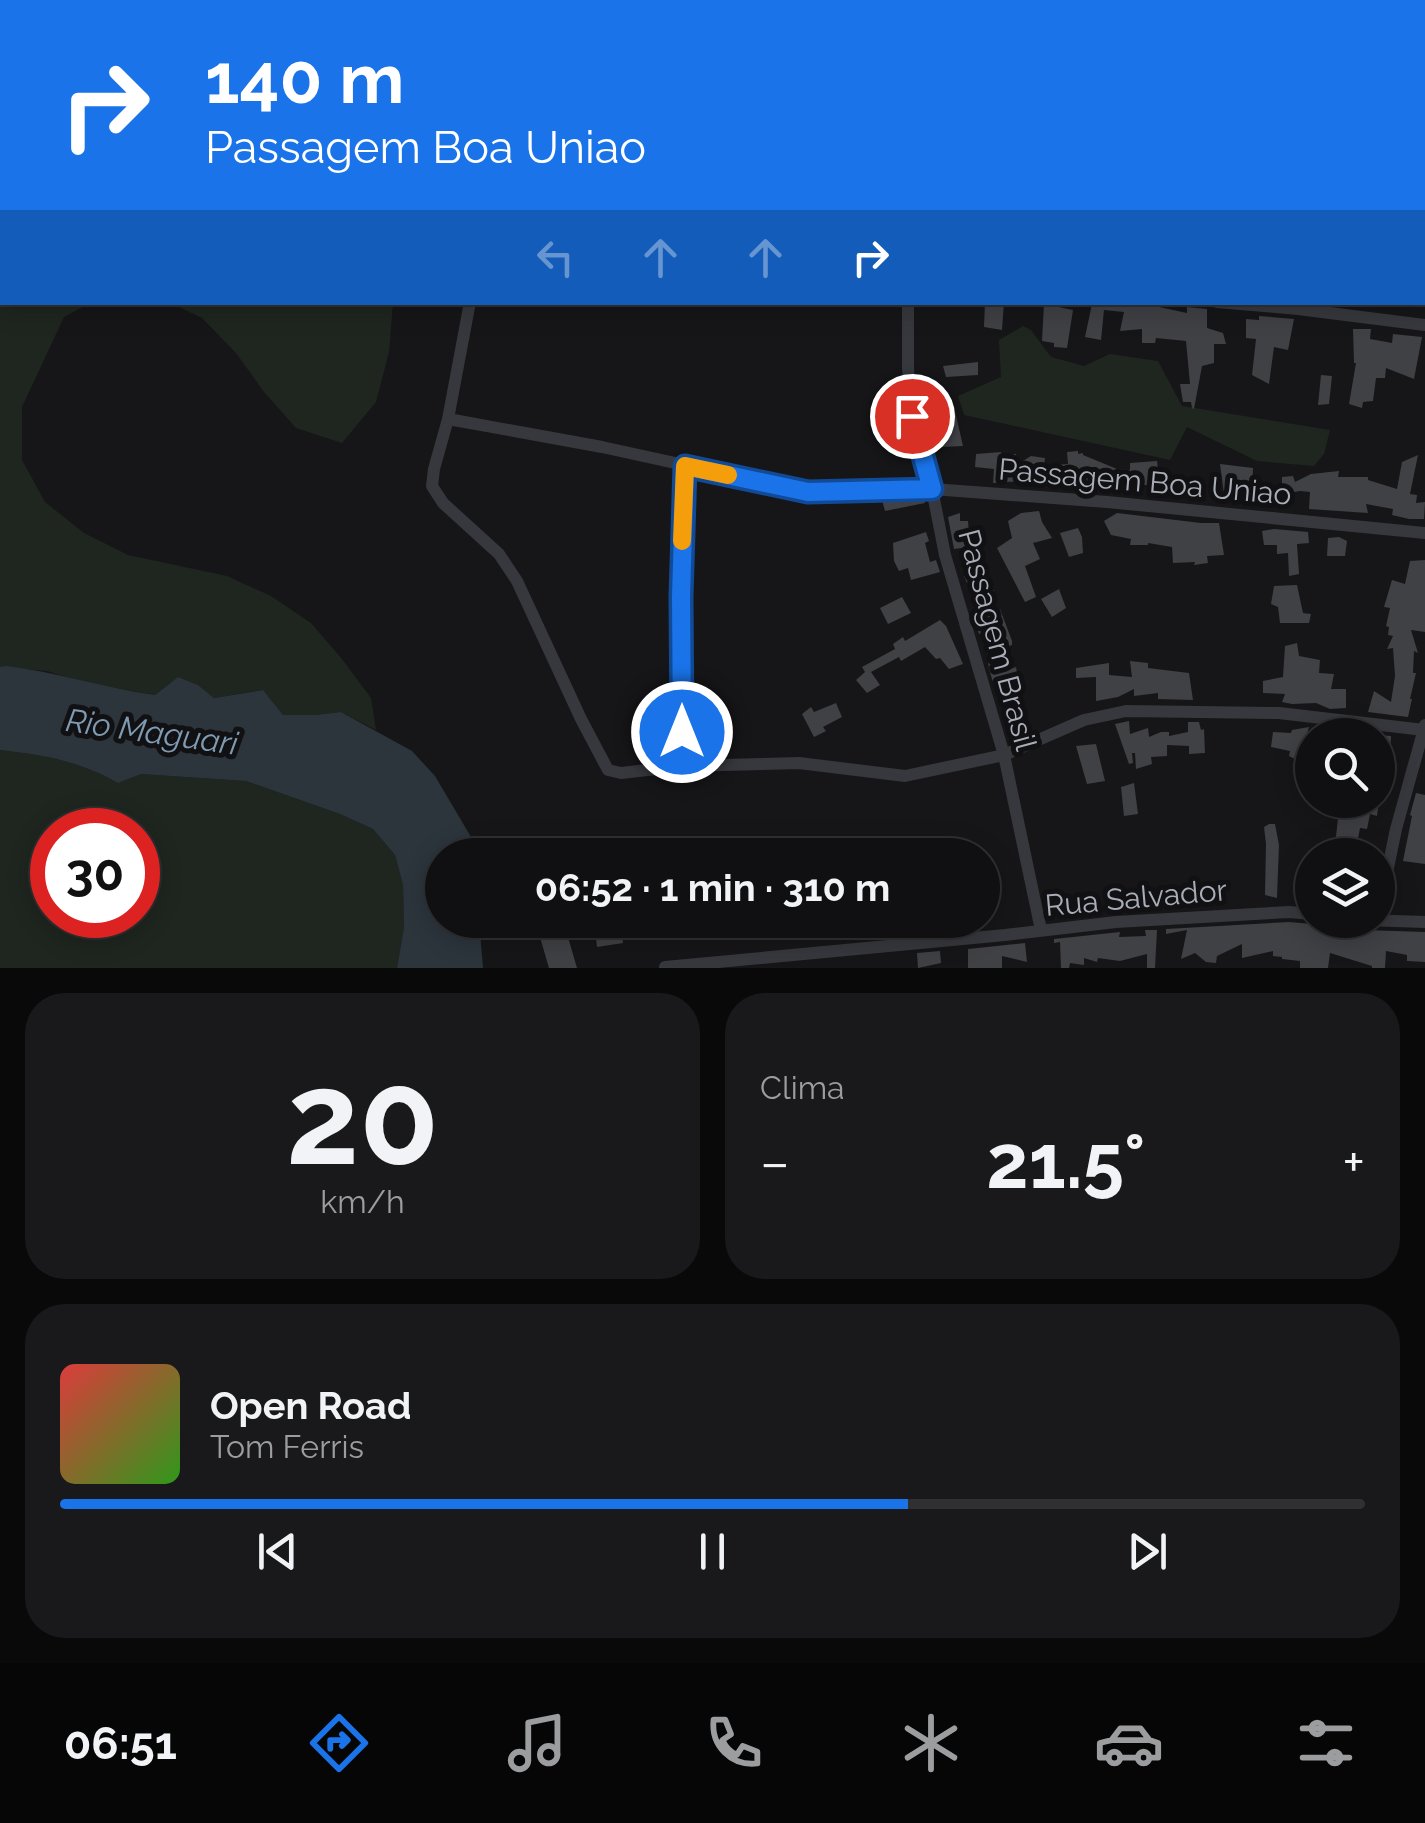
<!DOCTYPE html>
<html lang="pt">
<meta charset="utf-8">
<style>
body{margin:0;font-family:Raleway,sans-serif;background:#19191b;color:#f1f3f6;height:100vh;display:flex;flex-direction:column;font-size:38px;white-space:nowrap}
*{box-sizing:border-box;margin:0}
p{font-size:32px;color:#9c9d9f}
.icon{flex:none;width:55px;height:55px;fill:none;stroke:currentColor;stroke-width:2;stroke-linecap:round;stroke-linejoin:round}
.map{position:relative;height:968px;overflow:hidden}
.panel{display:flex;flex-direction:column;gap:25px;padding:25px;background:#09090a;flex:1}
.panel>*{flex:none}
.guide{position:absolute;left:0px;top:0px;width:1425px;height:305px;box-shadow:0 5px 25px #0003,0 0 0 2px #303032;background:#1a73e8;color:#fff;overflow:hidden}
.tools{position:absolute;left:1295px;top:718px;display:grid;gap:20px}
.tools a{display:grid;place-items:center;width:100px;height:100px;border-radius:50%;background:#101012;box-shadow:0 5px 25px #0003,0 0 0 2px #303032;font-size:50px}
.speed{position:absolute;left:30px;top:808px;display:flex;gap:20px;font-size:50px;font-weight:700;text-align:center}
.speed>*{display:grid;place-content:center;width:130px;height:130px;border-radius:50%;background:#101012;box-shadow:0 5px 25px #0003,0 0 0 2px #303032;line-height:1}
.speed .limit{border:15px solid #d22;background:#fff;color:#111}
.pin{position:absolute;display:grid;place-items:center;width:85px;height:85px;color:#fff;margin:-42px;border:5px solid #fff;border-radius:50%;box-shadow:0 2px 10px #0007}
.me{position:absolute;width:110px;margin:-55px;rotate:0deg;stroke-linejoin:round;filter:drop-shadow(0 0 8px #0008)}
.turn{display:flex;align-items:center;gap:35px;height:210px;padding:0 40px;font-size:45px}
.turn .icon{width:130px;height:130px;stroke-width:2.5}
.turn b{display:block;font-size:70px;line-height:85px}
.lanes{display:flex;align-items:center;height:95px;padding:0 40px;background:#0003;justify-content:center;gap:50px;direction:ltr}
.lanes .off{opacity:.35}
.big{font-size:75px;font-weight:700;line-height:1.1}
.panel .card{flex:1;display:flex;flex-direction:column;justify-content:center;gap:15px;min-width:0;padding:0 35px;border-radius:40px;background:#19191b}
.panel .dial{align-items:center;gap:0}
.dial b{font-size:130px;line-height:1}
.song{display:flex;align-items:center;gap:30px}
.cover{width:120px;height:120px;border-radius:15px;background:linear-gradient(135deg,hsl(0 70% 55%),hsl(110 70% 35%))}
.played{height:10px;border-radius:5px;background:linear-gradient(90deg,#1a73e8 65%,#303032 65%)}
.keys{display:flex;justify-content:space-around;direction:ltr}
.heat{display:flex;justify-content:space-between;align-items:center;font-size:55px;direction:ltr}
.panel .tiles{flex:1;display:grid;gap:25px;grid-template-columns:1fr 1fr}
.card:last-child{grid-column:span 2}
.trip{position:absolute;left:425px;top:838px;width:575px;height:100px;border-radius:50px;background:#101012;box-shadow:0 5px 25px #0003,0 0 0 2px #303032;font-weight:700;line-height:100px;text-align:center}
.tabs{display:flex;height:160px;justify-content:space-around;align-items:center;background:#060607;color:#9c9d9f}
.tabs .icon{width:70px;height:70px}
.tabs .selected{color:#1a73e8}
.tabs b{font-size:45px;color:#f1f3f6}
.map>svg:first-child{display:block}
</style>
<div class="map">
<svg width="1425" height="968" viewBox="0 0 1425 968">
<rect width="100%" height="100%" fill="#161618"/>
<path fill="#1e261f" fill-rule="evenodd" d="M 0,0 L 1425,0 L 1425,30 L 1423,31 L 1422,2 L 2,2 L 2,302 L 90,303 L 64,317 L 22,407 L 22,460 L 45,502 L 84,533 L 128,555 L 227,576 L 271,596 L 311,623 L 342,659 L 371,698 L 376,730 L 341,712 L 315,715 L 283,715 L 262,690 L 214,698 L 198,685 L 178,677 L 155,695 L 83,682 L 47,671 L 0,667 Z
M 171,303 L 393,303 L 389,352 L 376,402 L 342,443 L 296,428 L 264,392 L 236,353 L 202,318 Z
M 1023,326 L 1031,330 L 1051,357 L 1084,366 L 1110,354 L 1158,361 L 1182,406 L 1330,430 L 1324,454 L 1314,466 L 1257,461 L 1187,427 L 1170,460 L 964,415 L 958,396 L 1001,377 L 999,340 Z
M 0,750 C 44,755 79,761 118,783 L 141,774 L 246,781 L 340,814 L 373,829 L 395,855 L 403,885 L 404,927 L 397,968 L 0,968 ZM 52,830 L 138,830 L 138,915 L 52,915 Z"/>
<path fill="#2c353c" d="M 6,666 C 57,672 104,688 155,695 L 178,677 L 198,685 L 214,698 L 263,690 L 283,715 L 315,715 L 341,712 L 412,751 L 435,776 L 471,837 L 473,855 L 442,855 L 442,920 L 479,920 L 483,968 L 397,968 L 404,927 L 403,885 L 395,855 L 373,829 L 340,814 L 246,781 L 141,774 L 118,783 C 79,761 44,755 0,750 L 0,667 Z"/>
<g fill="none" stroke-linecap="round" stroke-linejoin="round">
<path stroke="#2c353c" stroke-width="22" d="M 82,0 L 87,2"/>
</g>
<path fill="#404145" d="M 985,302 L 1004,302 L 1002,330 L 984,327 Z
M 1100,302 L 1159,304 L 1159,307 L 1187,313 L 1187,307 L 1207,309 L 1207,328 L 1223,333 L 1226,344 L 1214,344 L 1214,363 L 1202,366 L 1194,409 L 1192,408 L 1191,402 L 1183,402 L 1180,384 L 1190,384 L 1186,341 L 1156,338 L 1155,343 L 1142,343 L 1142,329 L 1120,331 L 1124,312 L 1104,310 L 1101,340 L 1085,337 L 1092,304 L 1100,307 Z
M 1044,304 L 1073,310 L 1067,348 L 1054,347 L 1054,343 L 1042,341 Z
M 1259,316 L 1294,319 L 1288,350 L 1274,347 L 1269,384 L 1252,375 L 1256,339 L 1246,338 L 1246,319 L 1259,320 Z
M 1353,329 L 1371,329 L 1370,339 L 1392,343 L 1393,334 L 1422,337 L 1414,379 L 1386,368 L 1385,378 L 1376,378 L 1373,401 L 1363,402 L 1362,408 L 1349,404 L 1356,363 L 1354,363 Z
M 978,362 L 978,375 L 946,377 L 943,366 Z
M 1321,375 L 1332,376 L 1329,404 L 1318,405 Z
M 944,387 L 949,412 L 955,411 L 963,446 L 941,447 L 944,431 L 927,433 L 922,414 L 920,391 L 932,392 L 932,388 Z
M 1078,451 L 1078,454 L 1083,453 L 1083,455 L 1117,469 L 1130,470 L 1130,463 L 1157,461 L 1159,475 L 1178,475 L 1176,488 L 1168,485 L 1144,485 L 1144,493 L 1102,492 L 1078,490 L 1080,481 L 1057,483 L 1057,488 L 1044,487 L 1044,485 L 1020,486 L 1021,481 L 993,483 L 994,469 L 975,467 L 976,454 L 1001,452 L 1002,455 L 1016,454 L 1016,465 L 1031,456 L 1045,458 L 1044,466 L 1068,464 L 1067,452 Z
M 1418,455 L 1410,494 L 1417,495 L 1416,503 L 1425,502 L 1424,519 L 1409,519 L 1392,515 L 1393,509 L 1366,504 L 1368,513 L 1309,509 L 1310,492 L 1300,491 L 1276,495 L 1275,492 L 1282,489 L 1282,477 L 1293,476 L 1295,482 L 1311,474 L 1339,471 L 1338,477 L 1368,477 L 1368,480 L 1397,489 L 1402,462 Z
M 1220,464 L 1253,468 L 1252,490 L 1224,494 Z
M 924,499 L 925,503 L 885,511 L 882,500 Z
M 1039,511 L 1042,522 L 1052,538 L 1033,543 L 1040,559 L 1025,566 L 1036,597 L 1025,602 L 997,548 L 1012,538 L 1008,521 L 1021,513 Z
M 960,513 L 960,521 L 968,521 L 970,547 L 954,549 L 948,517 Z
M 1117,513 L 1201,523 L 1219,523 L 1224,555 L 1207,556 L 1208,563 L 1194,565 L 1195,562 L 1173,563 L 1172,547 L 1148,543 L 1148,545 L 1130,545 L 1131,539 L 1111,535 L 1104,521 Z
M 1078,528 L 1082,537 L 1083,553 L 1069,557 L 1060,533 Z
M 1274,529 L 1308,532 L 1309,543 L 1297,544 L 1299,574 L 1289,576 L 1288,553 L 1277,554 L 1277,545 L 1264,545 L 1262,531 Z
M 926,532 L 929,541 L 925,543 L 930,562 L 936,560 L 940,572 L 911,580 L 908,568 L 899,571 L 894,561 L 893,543 Z
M 1339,537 L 1347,541 L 1345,556 L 1327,556 L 1328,538 Z
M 1425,560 L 1425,632 L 1411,630 L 1418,653 L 1414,651 L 1413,673 L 1416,673 L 1410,699 L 1412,699 L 1408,717 L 1368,712 L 1374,691 L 1391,702 L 1395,676 L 1393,648 L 1387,649 L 1393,636 L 1388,635 L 1389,627 L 1386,626 L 1390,608 L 1384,607 L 1392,580 L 1405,584 L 1410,561 Z
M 978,569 L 984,585 L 986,583 L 990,591 L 994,590 L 995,612 L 1000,609 L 1012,641 L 1012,645 L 1002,648 L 1011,669 L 1016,667 L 1019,685 L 996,692 L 989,669 L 986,644 L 989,631 L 979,634 L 974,617 L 972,594 L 964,576 Z
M 1297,585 L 1303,613 L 1311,614 L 1309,623 L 1280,623 L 1278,607 L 1271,604 L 1274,586 Z
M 1059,589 L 1066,608 L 1052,617 L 1041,599 Z
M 902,597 L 911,613 L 888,624 L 880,608 Z
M 940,620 L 946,626 L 963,664 L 949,669 L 940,658 L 936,659 L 925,647 L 901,661 L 899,657 L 871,672 L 880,685 L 867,693 L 856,680 L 865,672 L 862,667 L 895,649 L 893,644 L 903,637 L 905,641 Z
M 1297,643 L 1299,656 L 1320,660 L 1319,673 L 1334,674 L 1331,689 L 1346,689 L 1346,708 L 1330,709 L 1316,703 L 1292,704 L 1282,702 L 1285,694 L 1263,693 L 1263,681 L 1283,677 L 1285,646 Z
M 1130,661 L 1148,663 L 1148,668 L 1189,673 L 1193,700 L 1158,699 L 1158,693 L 1134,696 L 1134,689 L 1118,697 L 1096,701 L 1096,677 L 1076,678 L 1076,668 L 1109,663 L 1109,675 L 1132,677 Z
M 836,703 L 842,717 L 823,727 L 826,731 L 814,737 L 802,714 L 811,707 L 814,712 Z
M 1129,721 L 1130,734 L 1148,728 L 1149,737 L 1161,732 L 1169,732 L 1169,736 L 1188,732 L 1188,722 L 1199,722 L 1201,730 L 1204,729 L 1205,753 L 1189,754 L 1189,746 L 1167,745 L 1167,756 L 1151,757 L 1152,764 L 1136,769 L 1135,753 L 1132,753 L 1133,763 L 1129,764 L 1115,724 Z
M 1309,727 L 1299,761 L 1289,756 L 1290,751 L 1271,747 L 1273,732 L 1291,733 L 1292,730 Z
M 1378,735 L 1391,736 L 1390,760 L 1395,761 L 1394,771 L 1378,767 Z
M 1096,744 L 1105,781 L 1087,784 L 1076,746 Z
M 1134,783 L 1138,814 L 1124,816 L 1121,787 Z
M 1416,793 L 1425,795 L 1425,864 L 1403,861 L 1412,816 L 1410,815 Z
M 1342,800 L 1379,800 L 1377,816 L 1370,814 L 1367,829 L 1360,828 L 1355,855 L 1334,855 L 1338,818 L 1342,819 L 1339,814 Z
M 1269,824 L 1275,824 L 1279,845 L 1277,898 L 1265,895 L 1266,844 L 1264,827 Z
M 535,920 L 563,920 L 577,968 L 549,968 Z
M 594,920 L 620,920 L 623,943 L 597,947 Z
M 735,920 L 779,920 L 780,930 L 738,939 Z
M 1320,920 L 1337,920 L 1336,923 L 1353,924 L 1364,930 L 1425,932 L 1425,962 L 1407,961 L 1407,955 L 1386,951 L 1385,968 L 1372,968 L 1372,966 L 1330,953 L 1328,968 L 1300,968 L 1300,961 L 1282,959 L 1282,957 L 1273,956 L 1273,951 L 1242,958 L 1242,944 L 1217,956 L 1216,963 L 1206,962 L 1195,953 L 1181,959 L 1187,930 L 1166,934 L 1166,929 L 1289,922 L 1312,924 Z
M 1145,930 L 1157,930 L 1155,968 L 1147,968 L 1147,954 L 1120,961 L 1098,958 L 1097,962 L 1084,958 L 1084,965 L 1070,963 L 1069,968 L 1061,968 L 1060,942 L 1054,943 L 1054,939 L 1120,932 L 1119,937 L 1146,936 Z
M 1025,943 L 1027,962 L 1002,956 L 1002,968 L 968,968 L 968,949 Z
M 940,951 L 941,963 L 918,968 L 917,953 Z"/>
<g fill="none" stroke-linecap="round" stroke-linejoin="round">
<path stroke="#37383d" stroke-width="12" d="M 1422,91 L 1425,90
M 470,302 L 448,419 L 434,469 L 432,486 L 443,503 L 499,554 L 517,581 L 581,719 L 608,770 L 621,773 L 682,766 L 799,763 L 905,776 L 1004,755 L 1084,720 L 1126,711 L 1279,713 L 1424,730
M 908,302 L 908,368 L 912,416 L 932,489 L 945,555 L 1004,755 L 1041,930
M 1217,302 L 1298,309 L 1425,325
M 448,419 L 602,447 L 808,492 L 932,489 L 1107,502 L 1425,533
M 682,766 L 681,597 L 685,466
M 1378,916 L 1396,829 L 1425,725
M 1364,920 L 1425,922
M 665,967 L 1005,935 L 1116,922 L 1289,912 L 1312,914"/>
</g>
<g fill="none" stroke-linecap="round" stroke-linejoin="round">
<g stroke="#114b97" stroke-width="25">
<path id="route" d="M 682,732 L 681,597 L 685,466 L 808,492 L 932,489 L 912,416"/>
</g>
<use href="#route" stroke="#1a73e8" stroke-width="18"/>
<path stroke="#f59e0b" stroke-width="18" d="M 682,541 L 685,466 L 728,475"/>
</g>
<g text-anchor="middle" stroke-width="10" stroke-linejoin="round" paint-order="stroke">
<g font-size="30" fill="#a8adb8" stroke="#111113">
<text transform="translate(1145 482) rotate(5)" y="10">Passagem Boa Uniao</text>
<text transform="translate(997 640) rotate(75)" y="10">Passagem Brasil</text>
<text transform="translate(1136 898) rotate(-5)" y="10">Rua Salvador</text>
</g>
<g font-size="32" font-style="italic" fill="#7f9bb3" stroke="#111113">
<text transform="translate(152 732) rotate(8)" y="11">Rio Maguari</text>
</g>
</g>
</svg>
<div class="tools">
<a><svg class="icon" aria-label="search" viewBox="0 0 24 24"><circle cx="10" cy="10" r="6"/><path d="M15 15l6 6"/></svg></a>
<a><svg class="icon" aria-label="layers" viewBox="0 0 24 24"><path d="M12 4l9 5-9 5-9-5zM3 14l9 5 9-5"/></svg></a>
</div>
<div class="speed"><div class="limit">30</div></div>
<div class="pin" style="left:912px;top:416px;background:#d93025"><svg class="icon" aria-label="arrive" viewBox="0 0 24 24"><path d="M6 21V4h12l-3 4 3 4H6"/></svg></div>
<svg class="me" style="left:682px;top:732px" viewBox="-20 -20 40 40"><circle r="17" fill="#1a73e8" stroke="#fff" stroke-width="3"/><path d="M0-11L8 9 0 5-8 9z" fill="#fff"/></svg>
<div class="trip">06:52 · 1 min · 310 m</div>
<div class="guide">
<div class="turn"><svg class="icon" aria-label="right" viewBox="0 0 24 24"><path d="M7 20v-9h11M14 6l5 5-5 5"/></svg><div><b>140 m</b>Passagem Boa Uniao</div></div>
<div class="lanes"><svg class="icon off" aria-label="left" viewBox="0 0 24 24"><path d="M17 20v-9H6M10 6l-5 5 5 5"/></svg><svg class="icon off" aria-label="ahead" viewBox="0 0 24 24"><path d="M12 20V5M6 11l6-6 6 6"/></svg><svg class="icon off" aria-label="ahead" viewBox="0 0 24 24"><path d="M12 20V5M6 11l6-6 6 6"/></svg><svg class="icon" aria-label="right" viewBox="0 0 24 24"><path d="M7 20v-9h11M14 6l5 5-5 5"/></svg></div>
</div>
</div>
<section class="panel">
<div class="tiles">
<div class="card dial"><b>20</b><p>km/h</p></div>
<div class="card"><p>Clima</p>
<div class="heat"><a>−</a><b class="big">21.5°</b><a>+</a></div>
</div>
<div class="card">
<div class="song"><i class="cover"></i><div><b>Open Road</b><p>Tom Ferris</p></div></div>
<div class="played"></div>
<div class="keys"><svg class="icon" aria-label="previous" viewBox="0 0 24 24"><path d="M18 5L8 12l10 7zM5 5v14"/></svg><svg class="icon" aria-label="pause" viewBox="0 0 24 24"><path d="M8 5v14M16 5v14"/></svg><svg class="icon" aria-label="next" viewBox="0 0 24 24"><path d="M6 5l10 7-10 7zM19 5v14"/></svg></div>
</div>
</div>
</section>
<nav class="tabs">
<b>06:51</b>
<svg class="icon selected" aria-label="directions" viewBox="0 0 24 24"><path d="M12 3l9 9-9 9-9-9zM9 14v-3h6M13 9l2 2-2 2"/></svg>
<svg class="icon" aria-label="music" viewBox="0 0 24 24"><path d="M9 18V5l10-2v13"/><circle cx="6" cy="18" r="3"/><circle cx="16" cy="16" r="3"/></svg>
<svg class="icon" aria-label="phone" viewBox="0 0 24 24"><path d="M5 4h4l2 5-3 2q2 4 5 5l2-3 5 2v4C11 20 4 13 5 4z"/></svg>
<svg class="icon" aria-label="climate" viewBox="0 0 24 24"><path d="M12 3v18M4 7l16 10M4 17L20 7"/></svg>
<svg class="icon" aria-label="car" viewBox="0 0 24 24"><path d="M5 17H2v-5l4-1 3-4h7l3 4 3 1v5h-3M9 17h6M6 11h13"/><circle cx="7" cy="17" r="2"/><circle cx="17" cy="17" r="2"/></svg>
<svg class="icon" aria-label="filters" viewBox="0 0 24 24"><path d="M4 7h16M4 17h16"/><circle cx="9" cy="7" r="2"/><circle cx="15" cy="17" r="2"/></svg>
</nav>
